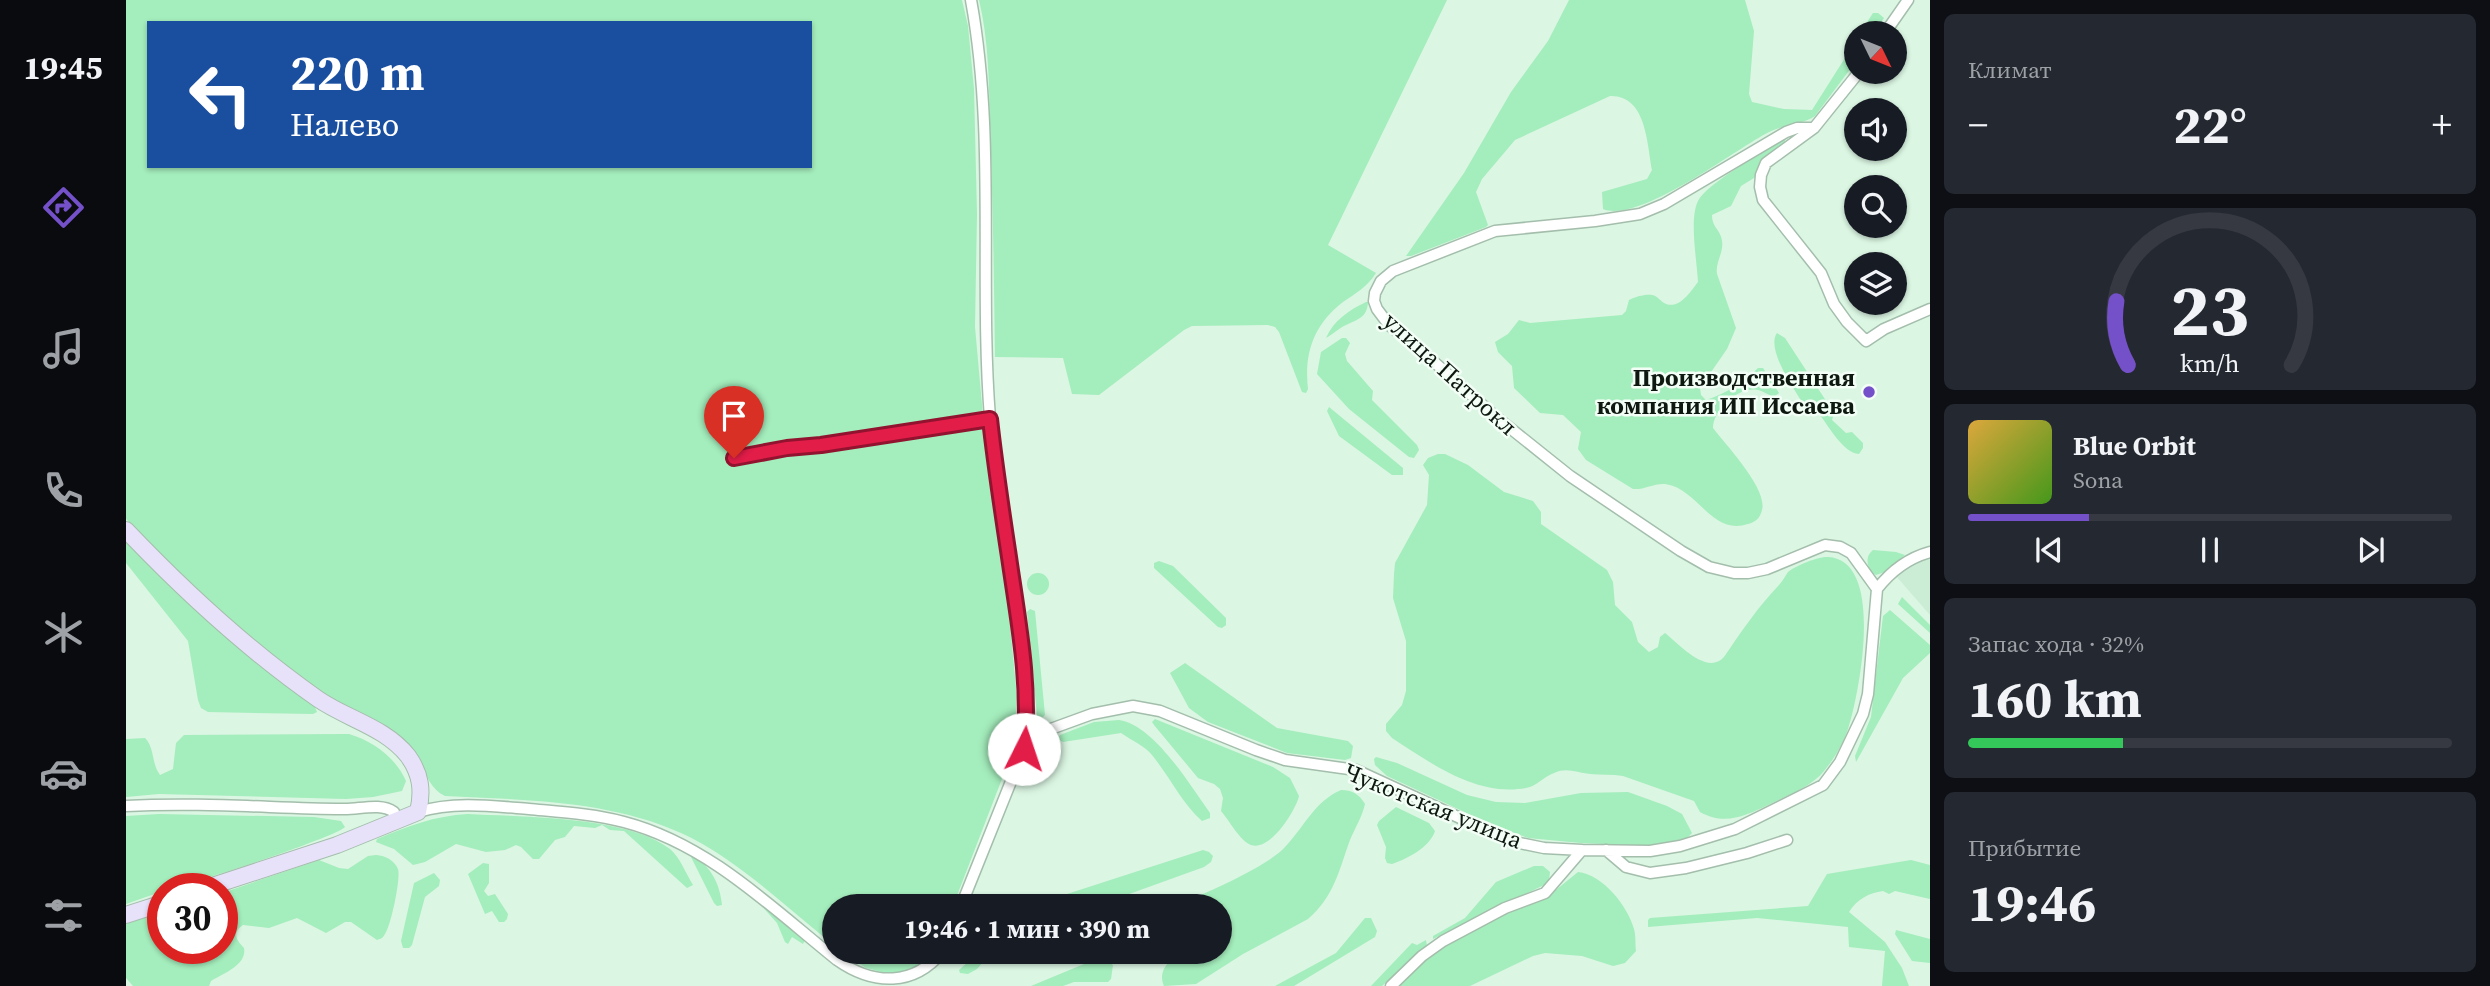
<!DOCTYPE html>
<html lang="ru">
<meta charset="utf-8">
<style>
body{margin:0;font-family:"Source Serif 4",serif;background:#242831;color:#f1f3f6;height:100vh;display:flex;flex-direction:column;font-size:26px;white-space:nowrap}
*{box-sizing:border-box;margin:0}
p{font-size:23px;color:#9ea1a6}
.icon{flex:none;width:38px;height:38px;fill:none;stroke:currentColor;stroke-width:2;stroke-linecap:round;stroke-linejoin:round}
.map{position:relative;flex:1;overflow:hidden}
.drawer{display:flex;flex-direction:column;gap:14px;padding:14px;background:#0d0f14;width:560px}
.drawer>*{flex:none}
.guide{position:absolute;left:21px;top:21px;width:665px;height:147px;border-radius:0px;box-shadow:0 2px 5px #0004;background:#1a4fa0;color:#fff;overflow:hidden}
.needle{width:46px;rotate:133deg}
.buttons{position:absolute;left:1718px;top:21px;display:grid;gap:14px}
.buttons a{display:grid;place-items:center;width:63px;height:63px;border-radius:50%;background:#171b24;box-shadow:0 2px 5px #0004;font-size:35px}
.speed{position:absolute;left:21px;top:873px;display:flex;gap:14px;font-size:35px;font-weight:700;text-align:center}
.speed>*{display:grid;place-content:center;width:91px;height:91px;border-radius:50%;background:#171b24;box-shadow:0 2px 5px #0004;line-height:1}
.speed .limit{border:10px solid #d22;background:#fff;color:#111}
.pin{position:absolute;display:grid;place-items:center;width:60px;height:60px;color:#fff;margin:-72px -30px;border-radius:50% 50% 50% 0;rotate:-45deg;box-shadow:0 0 7px #0007}
.pin .icon{rotate:45deg}
.me{position:absolute;width:77px;margin:-38px;rotate:4deg;stroke-linejoin:round;filter:drop-shadow(0 0 5px #0008)}
.turn{display:flex;align-items:center;gap:24px;height:147px;padding:0 28px;font-size:32px}
.turn .icon{width:91px;height:91px;stroke-width:2.5}
.turn b{display:block;font-size:49px;line-height:60px}
.big{font-size:52px;font-weight:700;line-height:1.1}
.drawer .tile{flex:1;display:flex;flex-direction:column;justify-content:center;gap:10px;min-width:0;padding:0 24px;border-radius:10px;background:#242831}
.drawer .dial{align-items:center;gap:0}
.dial svg{height:182px;overflow:visible;fill:none;stroke:#363941;stroke-width:7;stroke-linecap:round;text-anchor:middle}
.dial text{fill:#f1f3f6;stroke:none}
.song{display:flex;align-items:center;gap:21px}
.cover{width:84px;height:84px;border-radius:10px;background:linear-gradient(135deg,hsl(40 70% 55%),hsl(100 70% 35%))}
.played{height:7px;border-radius:4px;background:linear-gradient(90deg,#7450c9 25%,#363941 25%)}
.keys{display:flex;justify-content:space-around;direction:ltr}
.heat{display:flex;justify-content:space-between;align-items:center;font-size:38px;direction:ltr}
.charge{height:10px;border-radius:5px;background:linear-gradient(90deg,#34c759 32%,#363941 0)}
.trip{position:absolute;left:696px;top:894px;width:410px;height:70px;border-radius:35px;background:#171b24;box-shadow:0 2px 5px #0004;font-weight:700;line-height:70px;text-align:center}
main{display:flex;flex:1;min-height:0}
.menu{display:flex;flex-direction:column;width:126px;justify-content:space-around;align-items:center;background:#090b0e;color:#9ea1a6}
.menu .icon{width:49px;height:49px}
.menu .on{color:#7450c9}
.menu b{font-size:32px;color:#f1f3f6}
.map>svg:first-child{display:block}
</style>
<main>
<nav class="menu">
<b>19:45</b>
<svg class="icon on" aria-label="directions" viewBox="0 0 24 24"><path d="M12 3l9 9-9 9-9-9zM9 14v-3h6M13 9l2 2-2 2"/></svg>
<svg class="icon" aria-label="music" viewBox="0 0 24 24"><path d="M9 18V5l10-2v13"/><circle cx="6" cy="18" r="3"/><circle cx="16" cy="16" r="3"/></svg>
<svg class="icon" aria-label="phone" viewBox="0 0 24 24"><path d="M5 4h4l2 5-3 2q2 4 5 5l2-3 5 2v4C11 20 4 13 5 4z"/></svg>
<svg class="icon" aria-label="climate" viewBox="0 0 24 24"><path d="M12 3v18M4 7l16 10M4 17L20 7"/></svg>
<svg class="icon" aria-label="car" viewBox="0 0 24 24"><path d="M5 17H2v-5l4-1 3-4h7l3 4 3 1v5h-3M9 17h6M6 11h13"/><circle cx="7" cy="17" r="2"/><circle cx="17" cy="17" r="2"/></svg>
<svg class="icon" aria-label="filters" viewBox="0 0 24 24"><path d="M4 7h16M4 17h16"/><circle cx="9" cy="7" r="2"/><circle cx="15" cy="17" r="2"/></svg>
</nav>
<div class="map">
<svg width="1804" height="986" viewBox="0 0 1804 986">
<rect width="100%" height="100%" fill="#dbf6e3"/>
<path fill="#cbedd5" d="M 1804,556 L 1804,615 L 1770,576 L 1781,566 Z"/>
<path fill="#a4edbc" fill-rule="evenodd" d="M 0,0 L 836,0 L 842,26 L 848,89 L 851,214 L 849,327 L 857,416 L 882,603 L 891,697 L 889,745 L 827,906 L 709,906 L 709,946 C 662,909 609,857 555,833 C 482,800 398,800 319,796 C 302,788 299,769 289,754 C 285,746 277,740 271,734 C 248,716 220,708 196,692 C 123,644 60,582 0,519 ZM 23,23 L 684,23 L 684,166 L 23,166 Z
M 853,0 L 1321,0 L 1202,245 L 1250,273 C 1241,287 1230,293 1217,302 C 1187,325 1178,354 1182,389 L 1180,393 L 1176,392 L 1153,332 L 1149,327 L 1142,325 L 1066,326 L 1058,330 L 973,395 L 946,394 L 937,358 L 869,357 C 868,280 867,204 864,127 C 863,85 863,41 853,0 Z
M 1443,0 L 1619,0 L 1628,31 L 1623,94 L 1626,102 L 1658,109 L 1686,110 L 1731,39 L 1731,60 L 1689,116 C 1678,124 1657,125 1643,132 C 1608,150 1513,224 1477,209 L 1476,192 L 1521,179 L 1526,170 C 1521,142 1520,95 1484,96 L 1389,140 L 1356,179 L 1350,192 L 1362,225 L 1360,227 L 1285,256 L 1280,256 L 1338,173 L 1385,92 L 1422,41 Z
M 1747,13 L 1752,13 L 1758,18 L 1748,33 L 1734,33 Z
M 1655,140 L 1659,140 L 1659,145 L 1628,178 L 1615,186 L 1605,206 L 1586,215 C 1586,228 1595,230 1596,241 C 1598,253 1589,262 1591,274 L 1610,328 L 1601,349 L 1574,388 L 1575,395 L 1580,400 C 1599,394 1618,382 1632,368 L 1637,368 L 1653,393 L 1648,397 C 1643,395 1637,391 1632,390 C 1612,386 1587,410 1587,428 C 1600,445 1642,489 1636,510 C 1634,518 1630,522 1622,524 C 1585,536 1572,488 1539,484 C 1528,483 1518,490 1507,489 L 1460,460 L 1452,449 L 1455,432 L 1437,415 L 1414,413 L 1388,388 L 1386,366 L 1372,352 L 1369,342 L 1382,334 L 1393,320 L 1404,323 L 1496,315 L 1500,311 L 1503,300 C 1509,297 1519,294 1526,295 C 1532,296 1535,302 1540,304 C 1554,309 1565,291 1572,282 C 1571,261 1563,219 1572,201 C 1581,183 1637,153 1655,140 Z
M 1240,302 L 1242,302 C 1241,318 1232,319 1220,325 C 1213,328 1207,334 1200,338 C 1207,321 1223,310 1240,302 Z
M 1651,333 L 1659,338 L 1708,413 L 1706,420 L 1720,433 L 1726,432 L 1737,443 L 1737,448 L 1733,454 C 1717,453 1703,426 1693,414 L 1685,415 L 1681,410 C 1671,393 1639,350 1651,333 Z
M 1216,338 L 1220,338 L 1224,343 L 1219,354 L 1221,361 L 1247,391 L 1246,400 L 1291,445 L 1293,450 L 1288,458 L 1283,457 L 1223,409 L 1191,374 L 1195,352 Z
M 1203,407 L 1277,468 L 1277,475 L 1266,475 L 1213,436 L 1201,411 Z
M 1312,454 L 1319,454 L 1342,465 L 1378,492 L 1407,501 L 1415,512 L 1415,524 L 1481,570 L 1487,582 L 1489,605 L 1506,622 L 1512,642 L 1523,652 L 1532,647 L 1534,637 L 1539,633 C 1553,644 1581,676 1598,657 C 1615,632 1632,607 1653,585 C 1657,581 1659,576 1662,572 C 1671,565 1691,557 1702,557 C 1760,560 1733,695 1722,729 C 1717,744 1708,759 1698,771 C 1685,787 1662,795 1644,804 C 1619,816 1599,826 1574,812 L 1568,801 L 1497,776 C 1486,774 1475,775 1464,774 C 1451,773 1441,767 1428,773 C 1417,777 1411,786 1400,788 C 1350,797 1305,763 1266,738 L 1260,731 L 1260,724 L 1276,705 L 1280,691 L 1280,641 L 1267,598 L 1268,574 L 1269,563 L 1301,505 L 1303,475 L 1297,465 L 1302,458 Z
M 0,540 C 58,603 122,653 188,705 L 191,712 L 187,714 L 82,712 L 75,708 L 72,700 L 62,641 L 0,563 Z
M 1747,550 L 1770,552 L 1779,555 L 1759,572 L 1750,575 L 1745,572 C 1741,565 1739,556 1747,550 Z
M 1033,561 L 1047,566 L 1100,618 L 1100,625 L 1096,628 L 1092,627 L 1028,568 L 1028,563 Z
M901 584a11 11 0 1 1 22 0a11 11 0 1 1-22 0Z
M 1776,597 L 1804,625 L 1804,633 L 1772,604 Z
M 904,609 L 909,611 L 919,715 L 915,719 L 911,716 L 901,612 Z
M 1764,610 L 1804,645 L 1804,653 L 1777,678 L 1730,762 L 1729,756 L 1745,717 L 1757,616 Z
M 1059,663 L 1151,728 L 1222,741 L 1227,746 L 1225,758 L 1219,760 L 1161,753 L 1082,722 L 1063,708 L 1044,673 Z
M 1029,719 L 1147,767 L 1164,778 L 1173,796 C 1170,810 1144,852 1125,845 C 1114,841 1103,820 1095,811 L 1097,798 L 1094,789 L 1088,784 L 1072,778 L 1028,725 L 1026,722 Z
M 993,720 C 1028,725 1064,785 1084,813 L 1084,818 L 1076,821 C 1055,802 1044,777 1026,755 C 1019,746 1005,740 995,733 L 937,742 L 932,739 L 934,735 L 968,722 Z
M 223,734 C 247,741 270,758 280,781 L 276,791 L 247,797 L 220,799 L 33,794 L 0,797 L 0,739 L 19,738 C 29,748 25,763 34,775 L 47,769 L 50,743 L 58,735 Z
M 1250,757 L 1271,763 L 1341,795 L 1370,802 L 1399,803 L 1455,793 L 1502,792 L 1541,806 L 1556,814 L 1566,833 L 1560,839 L 1538,845 L 1522,846 L 1455,843 L 1402,838 L 1360,822 L 1261,776 L 1249,765 L 1248,759 Z
M 1215,790 C 1226,790 1233,794 1239,804 C 1236,817 1229,828 1224,840 C 1213,870 1208,897 1182,919 L 1117,954 L 1070,984 L 1038,986 C 1031,971 1044,957 1059,952 C 1069,949 1083,952 1094,952 L 1094,906 L 1064,906 L 1070,897 C 1093,887 1144,864 1159,847 C 1178,827 1189,801 1215,790 Z
M 1270,807 L 1303,823 L 1309,831 C 1304,847 1281,859 1266,864 L 1261,863 L 1259,858 L 1260,847 L 1251,825 L 1253,821 Z
M 33,814 L 188,817 L 215,821 L 219,827 C 210,837 54,889 37,889 L 37,891 L 0,904 L 0,816 Z
M 342,814 C 395,817 502,816 544,849 C 554,857 560,874 567,885 L 561,888 L 498,831 L 484,830 L 476,825 L 469,828 L 448,826 L 439,837 L 429,840 L 413,859 L 407,859 L 395,847 L 390,845 L 379,850 L 360,852 L 330,844 L 299,862 L 287,865 L 268,849 L 250,842 L 251,839 C 282,826 308,816 342,814 Z
M 1077,850 L 1083,852 L 1087,856 L 1085,862 L 1078,867 L 970,906 L 904,906 Z
M 250,855 C 260,856 268,860 272,869 C 275,878 265,926 259,934 C 256,939 256,938 251,940 L 225,922 L 219,922 L 200,933 L 171,918 L 143,928 L 117,925 C 106,933 110,940 118,948 C 121,965 98,973 85,981 L 83,986 L 7,986 L 0,978 L 0,924 L 37,912 L 37,948 L 96,948 L 96,893 L 193,860 L 213,868 L 222,869 L 242,856 Z
M 564,855 C 584,864 594,883 596,905 L 591,906 L 588,903 Z
M 1785,860 L 1804,865 L 1804,899 L 1769,891 L 1763,894 L 1757,891 C 1743,893 1731,899 1723,912 L 1759,942 L 1776,968 L 1783,986 L 1756,986 L 1759,951 L 1723,947 L 1722,927 L 1631,918 L 1522,927 L 1522,920 L 1524,918 L 1682,906 L 1701,874 Z
M 357,863 L 363,864 L 363,883 L 358,891 L 362,896 L 369,894 L 382,914 L 381,919 L 378,922 L 373,922 L 366,911 L 359,914 L 342,874 Z
M 1408,866 L 1417,866 L 1424,872 L 1423,880 L 1418,885 L 1307,939 L 1307,936 L 1339,918 L 1370,882 Z
M 1452,872 C 1477,875 1501,905 1508,929 C 1510,936 1509,944 1510,951 L 1499,963 L 1487,966 L 1456,956 L 1419,953 L 1407,956 L 1344,986 L 1272,986 L 1298,961 L 1326,942 L 1380,914 L 1420,898 Z
M 308,873 L 314,880 L 313,886 L 299,897 L 286,945 L 283,948 L 277,948 L 275,941 L 288,883 Z
M 633,903 L 679,940 L 677,944 L 666,937 L 662,944 L 659,942 L 651,923 Z
M 1239,918 L 1245,918 L 1251,931 L 1249,937 L 1168,986 L 1149,986 L 1210,953 Z
M 1770,930 L 1804,939 L 1804,963 L 1786,961 L 1769,934 Z
M 1300,940 L 1301,946 L 1256,986 L 1245,986 L 1286,943 L 1291,945 Z
M 716,952 L 807,952 L 797,964 L 771,976 L 740,968 Z
M 853,952 L 866,952 L 851,969 L 842,974 L 834,973 L 833,970 Z
M 980,960 L 987,965 L 985,979 L 982,982 L 948,982 L 937,986 L 905,986 L 958,964 Z"/>
<g fill="none" stroke-linecap="round" stroke-linejoin="round">
<g stroke="#a4beac" stroke-width="13">
<path id="street" d="M 1759,33 L 1782,0
M 1733,72 L 1688,128 L 1640,163 L 1635,175 L 1634,187 L 1637,200 L 1695,273 L 1708,304 L 1721,322 L 1740,341 L 1758,329 L 1804,309
M 608,458 L 679,445 L 695,445 L 864,419
M 1751,589 C 1765,571 1782,558 1804,552
M 898,749 L 922,730 L 966,714 L 1007,706 L 1034,711 L 1130,750 L 1159,760 L 1230,770 L 1384,841 L 1418,848 L 1456,850 L 1419,893 L 1379,908 L 1317,941 L 1296,956 L 1265,986
M 0,806 C 72,802 144,808 216,809 C 232,810 254,802 268,812 L 270,821
M 292,812 C 328,801 366,806 403,809 C 435,812 468,814 498,822 C 582,844 645,907 711,960 C 748,986 788,986 816,952
M 1456,850 L 1524,851 L 1554,846 L 1609,829 L 1697,785 L 1714,762 L 1737,714 L 1742,694 L 1751,589 L 1725,553 L 1714,547 L 1699,545 L 1641,569 L 1622,573 L 1608,573 L 1583,567 L 1555,551 L 1444,476 L 1369,416 L 1290,346 L 1263,325 L 1251,309 L 1248,301 L 1249,293 L 1255,281 L 1267,271 L 1369,231 L 1469,221 L 1514,214 L 1538,204 L 1660,132 L 1671,128 L 1688,128
M 1480,850 L 1500,867 L 1524,873 L 1560,868 L 1621,853 L 1661,840
M 835,906 L 898,749 C 901,715 898,682 895,649 C 888,571 871,495 864,418 C 853,279 870,136 845,0"/>
</g>
<g stroke="#a4beac" stroke-width="18">
<path id="secondary" d="M 0,530 C 59,592 122,650 192,699 C 221,719 259,727 282,756 C 295,774 297,791 292,812 L 211,845 L 77,889
M 0,915 L 37,903"/>
</g>
<use href="#street" stroke="#fff" stroke-width="10"/>
<use href="#secondary" stroke="#e7e2fa" stroke-width="16"/>
</g>
<g fill="none" stroke-linecap="round" stroke-linejoin="round">
<g stroke="#92132f" stroke-width="18">
<path id="route" d="M 608,458 L 661,448 L 695,445 L 864,419 C 869,465 876,511 883,557 C 892,620 905,685 898,749"/>
</g>
<use href="#route" stroke="#e11d48" stroke-width="12"/>
</g>
<circle fill="#7450c9" stroke="#f3fef6" stroke-width="2.5" cx="1743" cy="392" r="7"/>
<g text-anchor="middle" stroke-width="5" stroke-linejoin="round" paint-order="stroke">
<g font-size="24" fill="#0e1811" stroke="#f3fef6">
<text transform="translate(1324 374) rotate(42)" y="8">улица Патрокл</text>
<text transform="translate(1307 806) rotate(22)" y="8">Чукотская улица</text>
</g>
<g font-size="24" font-weight="bold" fill="#0e1811" stroke="#f3fef6" text-anchor="end">
<text x="1729" y="386">Производственная<tspan x="1729" dy="28">компания ИП Иссаева</tspan></text>
</g>
</g>
</svg>
<div class="buttons">
<a><svg class="needle" viewBox="-14 -14 28 28"><path d="M0-13l5 13h-10z" fill="#e53935"/><path d="M0 13l5-13h-10z" fill="#9ea1a6"/></svg></a>
<a><svg class="icon" aria-label="sound" viewBox="0 0 24 24"><path d="M4 9h4l5-4v14l-5-4H4zM17 9q2 3 0 6"/></svg></a>
<a><svg class="icon" aria-label="search" viewBox="0 0 24 24"><circle cx="10" cy="10" r="6"/><path d="M15 15l6 6"/></svg></a>
<a><svg class="icon" aria-label="layers" viewBox="0 0 24 24"><path d="M12 4l9 5-9 5-9-5zM3 14l9 5 9-5"/></svg></a>
</div>
<div class="speed"><div class="limit">30</div></div>
<div class="pin" style="left:608px;top:458px;background:#d93025"><svg class="icon" aria-label="arrive" viewBox="0 0 24 24"><path d="M6 21V4h12l-3 4 3 4H6"/></svg></div>
<svg class="me" style="left:898px;top:749px" viewBox="-20 -20 40 40"><circle r="19" fill="#fff"/><path d="M0-13L10 11 0 6-10 11z" fill="#e11d48"/></svg>
<div class="trip">19:46 · 1 мин · 390 m</div>
<div class="guide">
<div class="turn"><svg class="icon" aria-label="left" viewBox="0 0 24 24"><path d="M17 20v-9H6M10 6l-5 5 5 5"/></svg><div><b>220 m</b>Налево</div></div>
</div>
</div>
<section class="drawer">
<div class="tile"><p>Климат</p>
<div class="heat"><a>−</a><b class="big">22°</b><a>+</a></div>
</div>
<div class="tile dial"><svg viewBox="0 0 100 80">
<path d="M14 69A42 42 0 1 1 86 69"/>
<path d="M14 69A42 42 0 0 1 9 41" stroke="#7450c9"/>
<text x="50" y="56" font-size="32" font-weight="700">23</text>
<text x="50" y="72" font-size="11">km/h</text>
</svg></div>
<div class="tile">
<div class="song"><i class="cover"></i><div><b>Blue Orbit</b><p>Sona</p></div></div>
<div class="played"></div>
<div class="keys"><svg class="icon" aria-label="previous" viewBox="0 0 24 24"><path d="M18 5L8 12l10 7zM5 5v14"/></svg><svg class="icon" aria-label="pause" viewBox="0 0 24 24"><path d="M8 5v14M16 5v14"/></svg><svg class="icon" aria-label="next" viewBox="0 0 24 24"><path d="M6 5l10 7-10 7zM19 5v14"/></svg></div>
</div>
<div class="tile"><p>Запас хода · 32%</p><b class="big">160 km</b><div class="charge"></div></div>
<div class="tile"><p>Прибытие</p><b class="big">19:46</b></div>
</section>
</main>
